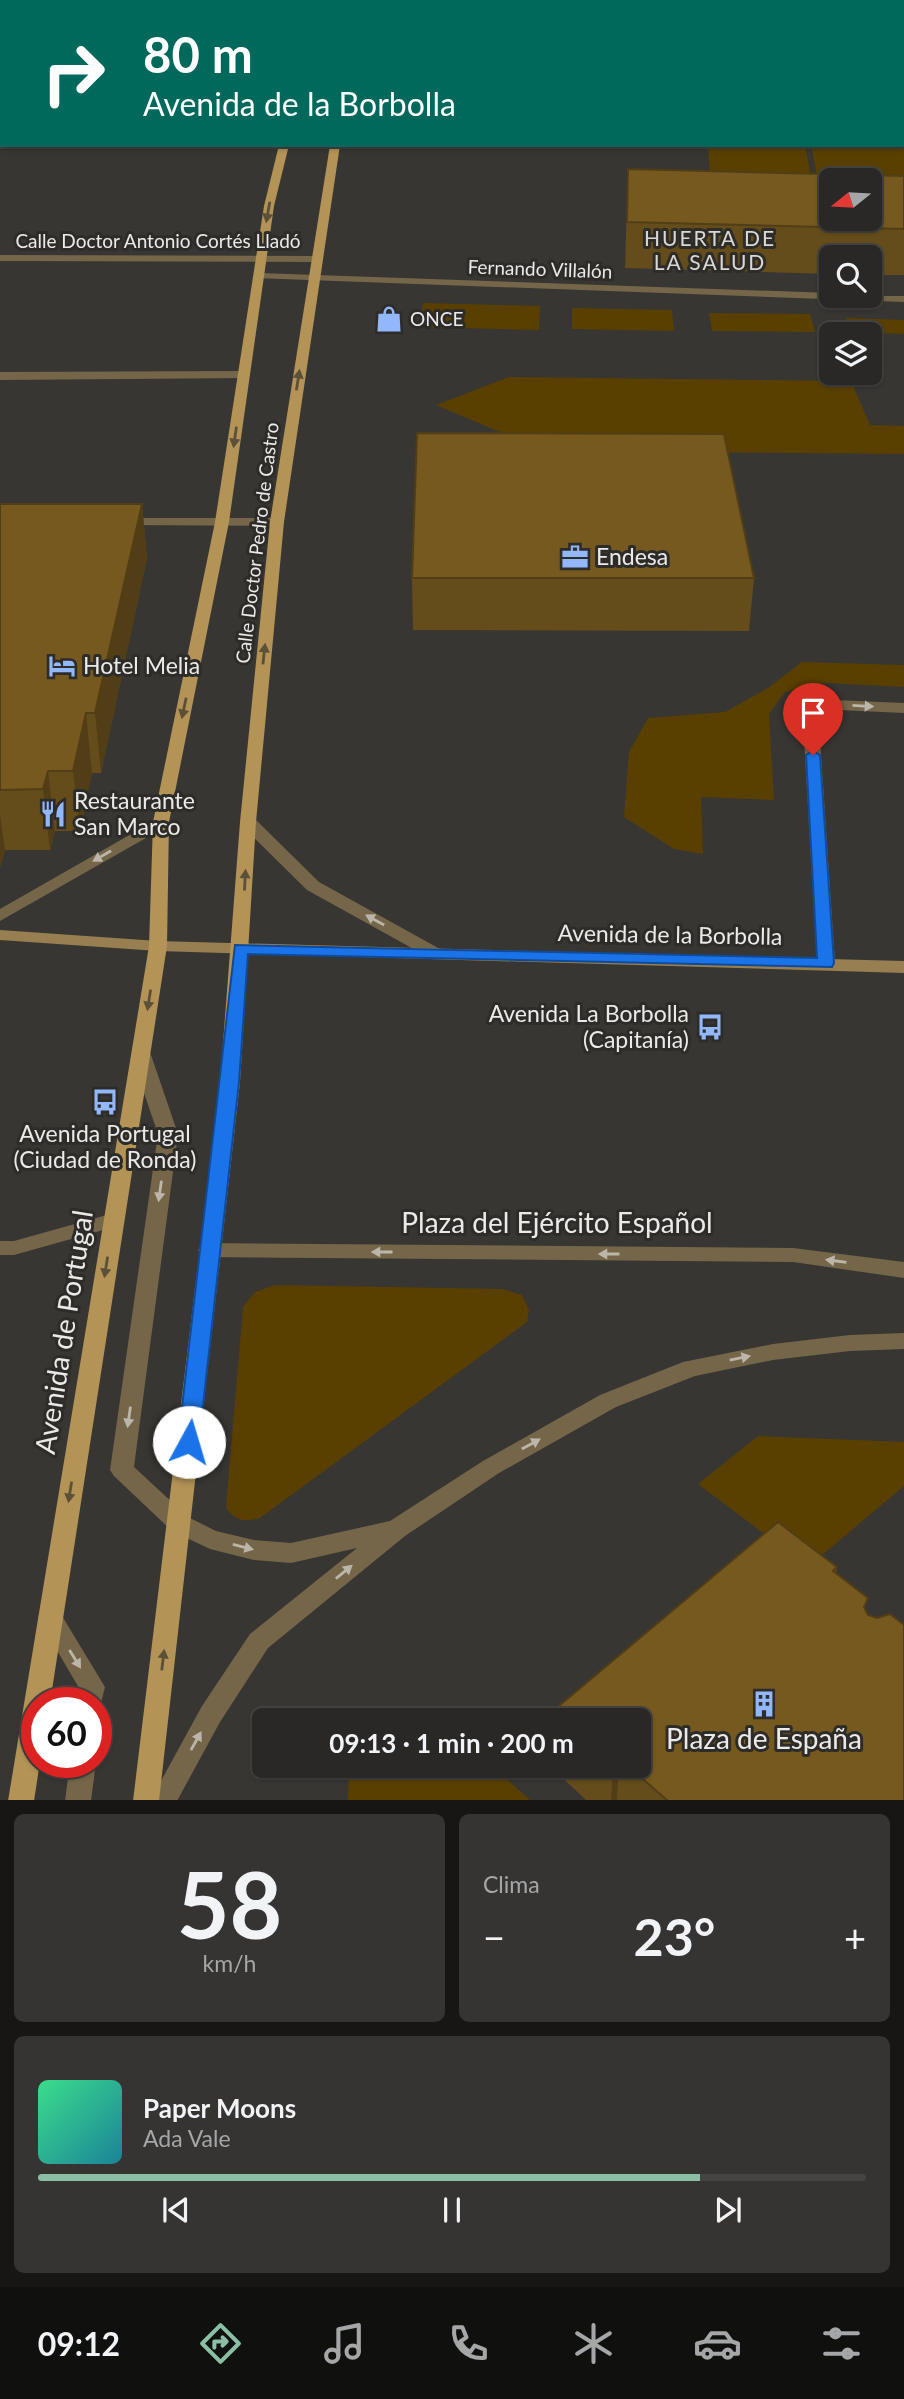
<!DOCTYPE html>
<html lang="es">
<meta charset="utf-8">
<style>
body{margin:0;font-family:Lato,sans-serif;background:#353432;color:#f1f3f6;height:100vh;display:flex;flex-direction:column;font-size:26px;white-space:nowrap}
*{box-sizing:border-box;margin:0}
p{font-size:23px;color:#a5a6a7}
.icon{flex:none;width:38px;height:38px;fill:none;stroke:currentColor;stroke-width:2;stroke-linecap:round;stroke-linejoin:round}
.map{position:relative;height:1800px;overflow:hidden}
.details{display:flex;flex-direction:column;gap:14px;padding:14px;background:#171615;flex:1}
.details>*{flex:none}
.guide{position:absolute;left:0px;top:0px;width:905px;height:147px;box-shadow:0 2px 5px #0004,0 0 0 2px #454443;background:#00695c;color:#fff;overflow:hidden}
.needle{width:46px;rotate:252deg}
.controls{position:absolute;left:819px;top:168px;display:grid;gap:14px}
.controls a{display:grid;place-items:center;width:63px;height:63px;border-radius:10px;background:#292826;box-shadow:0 2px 5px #0004,0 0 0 2px #454443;font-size:35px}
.speed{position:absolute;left:21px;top:1687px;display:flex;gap:14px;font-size:35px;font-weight:700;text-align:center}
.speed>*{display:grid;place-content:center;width:91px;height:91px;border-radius:50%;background:#292826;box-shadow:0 2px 5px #0004,0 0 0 2px #454443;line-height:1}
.speed .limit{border:10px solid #d22;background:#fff;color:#111}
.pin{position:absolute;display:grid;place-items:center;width:60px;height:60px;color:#fff;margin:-72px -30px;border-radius:50% 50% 50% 0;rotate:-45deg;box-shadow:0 0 7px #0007}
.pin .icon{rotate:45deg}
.me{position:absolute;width:77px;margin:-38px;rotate:6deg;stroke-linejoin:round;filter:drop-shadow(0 0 5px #0008)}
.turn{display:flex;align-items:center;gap:24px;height:147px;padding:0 28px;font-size:32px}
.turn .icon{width:91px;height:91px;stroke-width:2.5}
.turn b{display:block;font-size:49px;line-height:60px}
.big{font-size:52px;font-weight:700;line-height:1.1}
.details .widget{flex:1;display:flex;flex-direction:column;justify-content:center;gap:10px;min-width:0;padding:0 24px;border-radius:10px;background:#353432}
.details .dial{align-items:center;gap:0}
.dial b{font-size:91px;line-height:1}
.song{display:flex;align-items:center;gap:21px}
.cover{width:84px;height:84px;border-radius:10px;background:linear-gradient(135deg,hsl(150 70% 55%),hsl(190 70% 35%))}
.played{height:7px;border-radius:4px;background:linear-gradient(90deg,#8abfa5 80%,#454443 80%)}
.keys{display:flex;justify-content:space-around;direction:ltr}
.heat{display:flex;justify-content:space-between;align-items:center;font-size:38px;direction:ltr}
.details .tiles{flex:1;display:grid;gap:14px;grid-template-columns:1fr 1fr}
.widget:last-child{grid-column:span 2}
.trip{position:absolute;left:252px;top:1708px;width:399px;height:70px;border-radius:10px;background:#292826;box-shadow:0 2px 5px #0004,0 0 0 2px #454443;font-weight:700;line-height:70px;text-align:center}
.tab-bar{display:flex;height:112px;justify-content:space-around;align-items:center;background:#10100f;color:#a5a6a7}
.tab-bar .icon{width:49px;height:49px}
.tab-bar .selected{color:#8abfa5}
.tab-bar b{font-size:32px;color:#f1f3f6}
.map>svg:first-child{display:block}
</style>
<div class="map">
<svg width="904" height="1801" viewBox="0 0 904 1801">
<rect width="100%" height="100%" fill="#373633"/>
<path fill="#594000" d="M 904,132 L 904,194 L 870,180 L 831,180 L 820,192 L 811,145 L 903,145 Z
M 708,145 L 805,145 L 814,192 L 711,190 Z
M 423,303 L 540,306 L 539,330 L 419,327 Z
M 572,308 L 672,310 L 674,331 L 572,329 Z
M 709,313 L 810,314 L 815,332 L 712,331 Z
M 846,318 L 904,320 L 904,334 L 848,332 Z
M 509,377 L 851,381 L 870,425 L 904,426 L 904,454 L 545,451 L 436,405 Z
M 802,662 L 904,665 L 904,687 L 826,683 L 785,692 L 769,714 L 774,800 L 701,797 L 703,854 L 674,849 L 624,817 L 629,752 L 648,718 L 725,712 L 768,688 Z
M 275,1285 L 502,1289 L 522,1295 L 529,1310 L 527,1322 L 260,1518 C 244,1522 236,1521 226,1508 L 243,1307 L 255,1292 Z
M 758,1436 L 904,1442 L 904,1486 L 808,1567 L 698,1484 Z
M 349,1766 L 492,1766 L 530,1800 L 348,1800 Z"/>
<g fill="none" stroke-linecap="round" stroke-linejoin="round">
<path fill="#756649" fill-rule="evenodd" d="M 814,0 L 825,0 L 826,2 L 815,2 Z
M 903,44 L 904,45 L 904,51 L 903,50 Z
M 0,255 L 317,256 L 323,259 L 317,262 L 0,261 Z
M 259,273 L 831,293 L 831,296 L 904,296 L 904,302 L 255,278 L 255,274 Z
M 244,371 L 250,375 L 248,378 L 0,380 L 0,372 Z
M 122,518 L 277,518 L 284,522 L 277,526 L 117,525 L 117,519 Z
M 810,699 L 904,703 L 904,713 L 818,709 L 835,963 L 826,969 L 817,963 L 802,704 Z
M 161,817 L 167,818 L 169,822 L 167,826 L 0,921 L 0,909 Z
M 248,817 L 254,818 L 319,882 L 440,949 L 443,953 L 440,957 L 428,957 L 307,890 L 242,826 L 240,822 L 242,818 Z
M 141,1049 L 148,1051 L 151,1055 L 178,1134 L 134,1467 L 188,1517 L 216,1531 L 254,1540 L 291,1543 L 390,1521 L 483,1461 L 600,1395 L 683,1362 L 773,1344 L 850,1335 L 904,1333 L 904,1349 L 850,1351 L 773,1360 L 695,1376 L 616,1407 L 499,1473 L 405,1536 L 268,1648 L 220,1722 L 177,1801 L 150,1801 L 202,1706 L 250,1634 L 357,1548 L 291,1563 L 254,1560 L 210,1549 L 172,1531 L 114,1476 L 110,1470 L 158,1134 L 131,1055 L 134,1051 Z
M 114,1213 L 121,1215 L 124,1220 L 121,1225 L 14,1255 L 0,1255 L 0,1241 L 14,1241 Z
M 209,1243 L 793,1248 L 904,1262 L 904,1278 L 793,1262 L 209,1257 L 202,1255 L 198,1250 L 202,1245 Z
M 50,1608 L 59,1611 L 105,1687 L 99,1711 L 96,1712 L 96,1703 L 77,1703 L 79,1688 L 38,1618 L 41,1611 Z
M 70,1762 L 96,1762 L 91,1801 L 65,1801 Z"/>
<path fill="#987f51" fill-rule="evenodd" d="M 0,930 L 158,941 L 904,961 L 904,973 L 158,951 L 0,940 Z"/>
<path fill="#b39356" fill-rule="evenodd" d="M 316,0 L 324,0 L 315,2 Z
M 353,0 L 361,0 L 361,2 L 353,2 Z
M 0,70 L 2,70 L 2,76 L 0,76 Z
M 279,145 L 289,145 L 274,206 L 229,522 L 169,822 L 167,946 L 50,1703 L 37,1703 L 37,1762 L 40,1762 L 34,1801 L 8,1801 L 149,946 L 153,822 L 215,522 L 264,206 Z
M 330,145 L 340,145 L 284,522 L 256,822 L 240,1082 L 159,1801 L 133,1801 L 220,1082 L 240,822 L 270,522 Z"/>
</g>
<path fill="#654d1b" d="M 628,169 L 904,176 L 904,275 L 870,275 L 870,257 L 831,257 L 831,274 L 625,268 Z
M 0,504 L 142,504 L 147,558 L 101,773 L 92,773 L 80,831 L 55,831 L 50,850 L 5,850 L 0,867 Z
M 412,578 L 754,578 L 749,631 L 413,630 Z
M 837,1567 L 836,1574 L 866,1611 L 904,1801 L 587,1801 L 551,1767 L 551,1766 L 639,1766 L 639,1720 L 553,1720 L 553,1711 Z"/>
<path fill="#523e16" d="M 142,504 L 147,558 L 101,773 L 95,713 Z
M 86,713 L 92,773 L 80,831 L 73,771 Z
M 48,771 L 55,831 L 50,850 L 43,789 Z
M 0,815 L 5,850 L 0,867 Z
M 613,1766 L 619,1766 L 617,1801 L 611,1801 Z"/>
<path fill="#75591f" stroke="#523e16" stroke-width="2" fill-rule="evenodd" d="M 628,169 L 904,176 L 904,229 L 627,222 ZM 831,180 L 870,180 L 870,219 L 831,219 Z
M 417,433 L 724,434 L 754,578 L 412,578 Z
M 0,504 L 142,504 L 95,713 L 86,713 L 73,771 L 48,771 L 43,789 L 0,790 Z
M 778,1522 L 837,1567 L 833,1571 L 868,1598 L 864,1607 L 868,1615 L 877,1618 L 890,1614 L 904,1625 L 904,1801 L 668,1801 L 628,1766 L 639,1766 L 639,1720 L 564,1720 L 553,1711 Z"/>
<defs><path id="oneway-solid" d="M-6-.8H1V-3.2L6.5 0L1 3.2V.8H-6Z" transform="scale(1.75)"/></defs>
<g fill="#5c5039">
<use href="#oneway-solid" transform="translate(268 212) rotate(100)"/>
<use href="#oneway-solid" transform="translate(298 380) rotate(-81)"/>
<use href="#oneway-solid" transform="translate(235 437) rotate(98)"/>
<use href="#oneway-solid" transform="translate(264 654) rotate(-84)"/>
<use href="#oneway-solid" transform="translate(184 708) rotate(102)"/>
<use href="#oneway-solid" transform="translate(245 880) rotate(-87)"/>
<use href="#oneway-solid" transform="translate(149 1000) rotate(99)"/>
<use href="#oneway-solid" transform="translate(106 1267) rotate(99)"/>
<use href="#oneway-solid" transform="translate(70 1492) rotate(99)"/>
<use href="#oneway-solid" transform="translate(163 1660) rotate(-83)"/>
</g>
<g fill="#bcb5a9">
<use href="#oneway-solid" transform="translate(863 706) rotate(3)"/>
<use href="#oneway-solid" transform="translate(102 856) rotate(150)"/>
<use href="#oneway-solid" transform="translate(375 920) rotate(-151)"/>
<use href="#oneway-solid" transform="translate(160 1191) rotate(98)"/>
<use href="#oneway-solid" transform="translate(382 1252) rotate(-180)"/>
<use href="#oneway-solid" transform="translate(609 1254) rotate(-180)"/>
<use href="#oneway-solid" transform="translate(836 1261) rotate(-172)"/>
<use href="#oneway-solid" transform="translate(740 1358) rotate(-11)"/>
<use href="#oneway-solid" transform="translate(129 1417) rotate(98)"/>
<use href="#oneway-solid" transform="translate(531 1444) rotate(-29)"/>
<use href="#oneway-solid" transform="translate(243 1547) rotate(14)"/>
<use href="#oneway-solid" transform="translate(344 1572) rotate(-39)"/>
<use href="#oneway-solid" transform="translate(75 1659) rotate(58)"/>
<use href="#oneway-solid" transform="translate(196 1741) rotate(-61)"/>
</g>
<path fill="#1a73e8" stroke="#114b97" stroke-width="2" d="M 813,751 L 820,755 L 834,963 L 832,967 L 248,954 L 239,1082 L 199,1442 L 196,1447 L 189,1450 L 181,1447 L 178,1442 L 235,945 L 817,958 L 806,755 Z"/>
<defs>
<g id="shop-bare" transform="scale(2.1)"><path d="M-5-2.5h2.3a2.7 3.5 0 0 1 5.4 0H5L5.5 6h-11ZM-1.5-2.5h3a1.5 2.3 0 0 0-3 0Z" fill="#92b7fd" stroke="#2d2c29" stroke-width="2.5" paint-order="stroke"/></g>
<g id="office-bare" transform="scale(2.1)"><path d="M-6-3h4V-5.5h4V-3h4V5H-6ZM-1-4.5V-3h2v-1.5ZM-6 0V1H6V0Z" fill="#92b7fd" stroke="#2d2c29" stroke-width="2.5" paint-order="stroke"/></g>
<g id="hotel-bare" transform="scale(2.1)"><path d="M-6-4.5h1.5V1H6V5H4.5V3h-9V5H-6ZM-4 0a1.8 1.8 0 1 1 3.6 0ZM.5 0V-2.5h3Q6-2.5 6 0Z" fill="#92b7fd" stroke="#2d2c29" stroke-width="2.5" paint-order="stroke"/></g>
<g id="restaurant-bare" transform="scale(2.1)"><path d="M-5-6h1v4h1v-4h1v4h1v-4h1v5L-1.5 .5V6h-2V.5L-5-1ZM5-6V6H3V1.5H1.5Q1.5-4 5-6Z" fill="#92b7fd" stroke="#2d2c29" stroke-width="2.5" paint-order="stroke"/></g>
<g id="bus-bare" transform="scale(2.1)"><path d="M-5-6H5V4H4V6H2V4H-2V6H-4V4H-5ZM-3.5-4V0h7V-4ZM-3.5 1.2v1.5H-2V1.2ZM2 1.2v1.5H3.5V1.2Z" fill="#92b7fd" stroke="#2d2c29" stroke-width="2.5" paint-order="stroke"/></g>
<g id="building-bare" transform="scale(2.1)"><path d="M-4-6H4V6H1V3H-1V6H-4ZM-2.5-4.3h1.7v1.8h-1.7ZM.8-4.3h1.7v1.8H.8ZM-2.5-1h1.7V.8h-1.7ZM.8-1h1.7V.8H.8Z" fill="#92b7fd" stroke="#2d2c29" stroke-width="2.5" paint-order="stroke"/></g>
</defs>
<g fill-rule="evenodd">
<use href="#shop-bare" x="389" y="319"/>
<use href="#office-bare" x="575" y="557"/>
<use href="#hotel-bare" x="62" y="666"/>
<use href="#restaurant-bare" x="53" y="814"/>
<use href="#bus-bare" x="710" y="1027"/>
<use href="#bus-bare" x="105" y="1102"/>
<use href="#building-bare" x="764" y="1704"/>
</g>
<g text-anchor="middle" stroke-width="6" stroke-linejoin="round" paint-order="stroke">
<g font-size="19" fill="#ebeae9" stroke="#2d2c29">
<text x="158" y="248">Calle Doctor Antonio Cortés Lladó</text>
<text transform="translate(540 269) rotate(2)" y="7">Fernando Villalón</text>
<text transform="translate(257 543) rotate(-83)" y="7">Calle Doctor Pedro de Castro</text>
</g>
<g font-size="19" fill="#ebeae9" stroke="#2d2c29" text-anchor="start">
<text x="410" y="326">ONCE</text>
</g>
<g font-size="21" letter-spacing="2" fill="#dad8d5" stroke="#2d2c29">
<text x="710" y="246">HUERTA DE<tspan x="710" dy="24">LA SALUD</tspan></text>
</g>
<g font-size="23" fill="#ebeae9" stroke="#2d2c29" text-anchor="start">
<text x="596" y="565">Endesa</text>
<text x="83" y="674">Hotel Melia</text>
<text x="74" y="809">Restaurante<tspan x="74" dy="26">San Marco</tspan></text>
<text x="689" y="1022" text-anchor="end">Avenida La Borbolla<tspan x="689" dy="26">(Capitanía)</tspan></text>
<text x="105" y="1142" text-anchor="middle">Avenida Portugal<tspan x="105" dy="26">(Ciudad de Ronda)</tspan></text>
</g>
<g font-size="23" fill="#ebeae9" stroke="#2d2c29">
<text transform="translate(670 935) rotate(1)" y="8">Avenida de la Borbolla</text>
</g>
<g font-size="28" fill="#ebeae9" stroke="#2d2c29">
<text x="557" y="1233">Plaza del Ejército Español</text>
<text transform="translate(64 1332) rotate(-81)" y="10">Avenida de Portugal</text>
</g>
<g font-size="28" fill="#ebeae9" stroke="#2d2c29">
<text x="764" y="1749">Plaza de España</text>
</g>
</g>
</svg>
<div class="controls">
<a><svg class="needle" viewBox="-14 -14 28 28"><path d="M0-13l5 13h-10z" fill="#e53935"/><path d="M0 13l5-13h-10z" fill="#a5a6a7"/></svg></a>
<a><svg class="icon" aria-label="search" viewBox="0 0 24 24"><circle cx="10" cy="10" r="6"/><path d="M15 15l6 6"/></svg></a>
<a><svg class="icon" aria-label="layers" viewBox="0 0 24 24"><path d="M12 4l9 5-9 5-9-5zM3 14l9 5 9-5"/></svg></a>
</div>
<div class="speed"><div class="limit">60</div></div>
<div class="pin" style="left:813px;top:755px;background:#d93025"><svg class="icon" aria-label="arrive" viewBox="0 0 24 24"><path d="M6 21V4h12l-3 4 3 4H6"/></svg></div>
<svg class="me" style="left:189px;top:1442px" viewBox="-20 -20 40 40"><circle r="19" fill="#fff"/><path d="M0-13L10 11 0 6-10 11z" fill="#1a73e8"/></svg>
<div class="trip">09:13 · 1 min · 200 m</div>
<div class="guide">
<div class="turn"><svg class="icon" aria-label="right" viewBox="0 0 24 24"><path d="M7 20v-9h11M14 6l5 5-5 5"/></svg><div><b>80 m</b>Avenida de la Borbolla</div></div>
</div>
</div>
<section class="details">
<div class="tiles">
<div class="widget dial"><b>58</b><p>km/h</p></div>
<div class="widget"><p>Clima</p>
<div class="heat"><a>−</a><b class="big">23°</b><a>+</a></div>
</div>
<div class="widget">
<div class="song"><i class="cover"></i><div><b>Paper Moons</b><p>Ada Vale</p></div></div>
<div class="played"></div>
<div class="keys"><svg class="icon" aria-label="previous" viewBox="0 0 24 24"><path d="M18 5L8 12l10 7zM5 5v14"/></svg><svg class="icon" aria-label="pause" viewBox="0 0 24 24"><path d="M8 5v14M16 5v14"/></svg><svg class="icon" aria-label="next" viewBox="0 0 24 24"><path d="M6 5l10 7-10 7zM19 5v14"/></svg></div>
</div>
</div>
</section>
<nav class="tab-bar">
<b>09:12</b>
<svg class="icon selected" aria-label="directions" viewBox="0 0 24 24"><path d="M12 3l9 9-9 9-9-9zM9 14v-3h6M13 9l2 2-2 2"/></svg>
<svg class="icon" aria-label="music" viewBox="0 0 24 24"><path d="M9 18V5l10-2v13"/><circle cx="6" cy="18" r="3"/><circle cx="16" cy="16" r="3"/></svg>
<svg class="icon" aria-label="phone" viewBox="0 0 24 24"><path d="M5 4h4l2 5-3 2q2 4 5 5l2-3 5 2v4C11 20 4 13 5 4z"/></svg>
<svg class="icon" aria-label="climate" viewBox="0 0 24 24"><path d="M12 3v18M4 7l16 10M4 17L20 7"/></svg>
<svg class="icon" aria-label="car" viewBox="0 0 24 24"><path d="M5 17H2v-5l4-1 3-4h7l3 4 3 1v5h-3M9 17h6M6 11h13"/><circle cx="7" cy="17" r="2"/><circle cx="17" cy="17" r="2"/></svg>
<svg class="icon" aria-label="filters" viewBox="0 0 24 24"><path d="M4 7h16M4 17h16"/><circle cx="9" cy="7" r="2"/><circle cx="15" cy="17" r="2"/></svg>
</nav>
